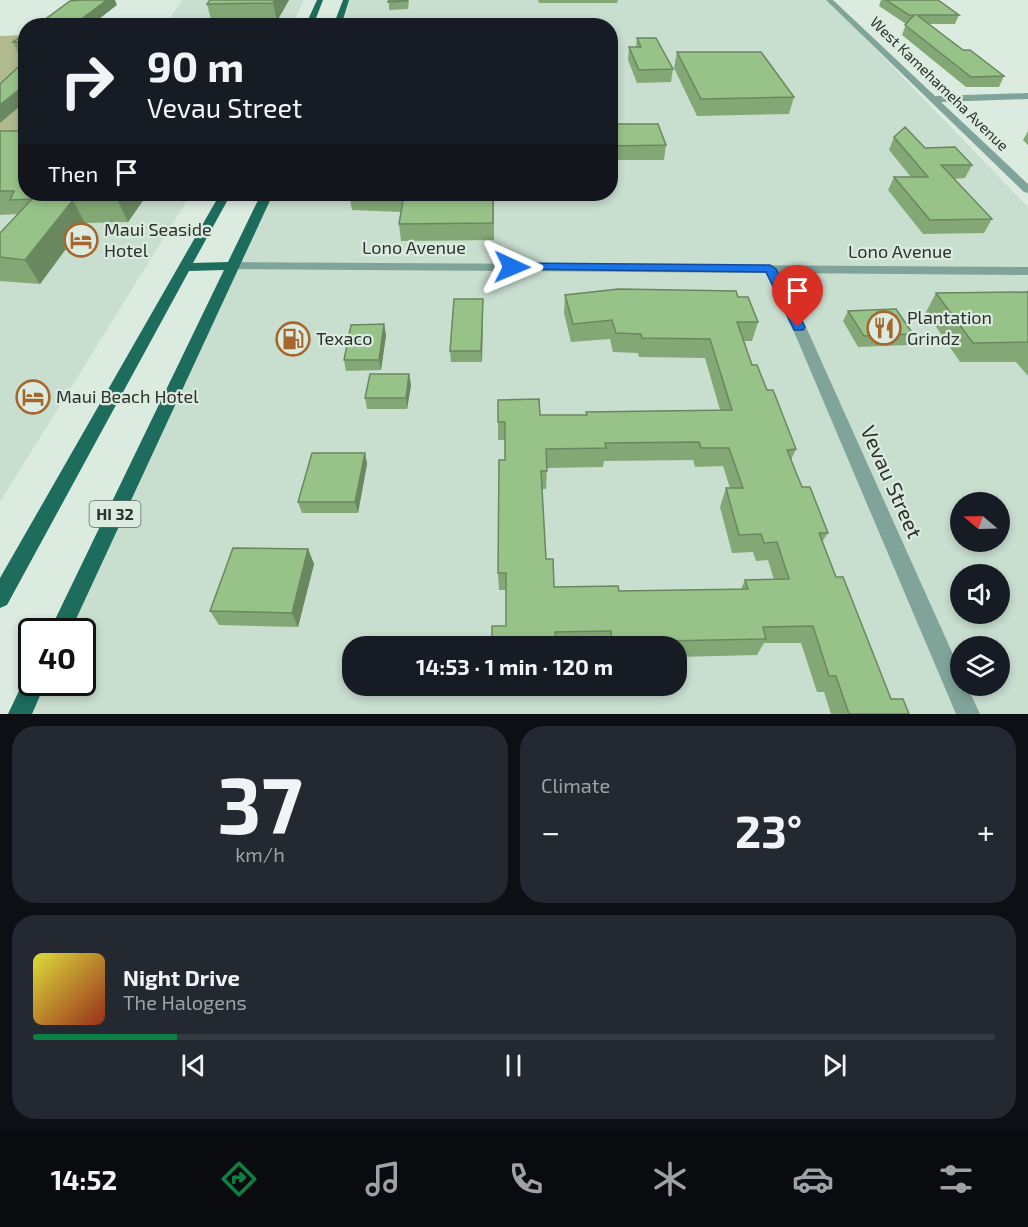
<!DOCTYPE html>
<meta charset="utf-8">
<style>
body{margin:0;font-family:"Exo 2",sans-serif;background:#242831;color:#f1f3f6;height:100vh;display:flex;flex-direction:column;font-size:22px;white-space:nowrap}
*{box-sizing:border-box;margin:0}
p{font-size:20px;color:#9ea1a6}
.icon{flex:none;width:33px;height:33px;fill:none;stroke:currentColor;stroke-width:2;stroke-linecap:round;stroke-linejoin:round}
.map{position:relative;height:714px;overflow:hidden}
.sheet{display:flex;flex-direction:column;gap:12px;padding:12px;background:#0d0f14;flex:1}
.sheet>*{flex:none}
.banner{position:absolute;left:18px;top:18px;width:600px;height:183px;border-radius:24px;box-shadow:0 3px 9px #0003;background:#171b24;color:#f1f3f6;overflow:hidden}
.needle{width:39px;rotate:289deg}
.fabs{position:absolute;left:950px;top:492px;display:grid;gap:12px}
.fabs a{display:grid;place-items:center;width:60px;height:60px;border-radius:50%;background:#171b24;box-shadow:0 3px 9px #0003;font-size:30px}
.speed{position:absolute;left:18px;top:618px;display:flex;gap:12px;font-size:30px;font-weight:700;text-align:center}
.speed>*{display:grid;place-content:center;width:78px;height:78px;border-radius:50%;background:#171b24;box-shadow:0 3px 9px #0003;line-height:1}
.speed .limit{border:3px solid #111;border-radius:9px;background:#fff;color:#111}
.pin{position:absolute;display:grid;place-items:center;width:51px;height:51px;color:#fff;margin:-62px -26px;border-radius:50% 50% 50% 0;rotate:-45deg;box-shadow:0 0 6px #0007}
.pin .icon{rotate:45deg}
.me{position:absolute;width:66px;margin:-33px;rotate:91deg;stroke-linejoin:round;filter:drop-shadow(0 0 4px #0008)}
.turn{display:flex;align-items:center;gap:21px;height:126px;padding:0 30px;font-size:27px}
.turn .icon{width:78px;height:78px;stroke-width:2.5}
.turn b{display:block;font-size:42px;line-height:51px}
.then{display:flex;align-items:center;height:57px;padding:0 30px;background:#0003;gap:12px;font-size:22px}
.big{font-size:45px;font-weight:700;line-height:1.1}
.sheet .tile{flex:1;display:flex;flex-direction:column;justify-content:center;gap:9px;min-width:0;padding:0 21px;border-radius:24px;background:#242831}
.sheet .dial{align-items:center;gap:0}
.dial b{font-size:78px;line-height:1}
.song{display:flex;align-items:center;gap:18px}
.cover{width:72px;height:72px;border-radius:9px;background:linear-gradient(135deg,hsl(60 70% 55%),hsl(10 70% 35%))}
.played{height:6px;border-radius:3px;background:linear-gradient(90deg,#0b8043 15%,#363941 15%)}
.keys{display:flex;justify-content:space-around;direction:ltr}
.heat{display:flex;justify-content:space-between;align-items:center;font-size:33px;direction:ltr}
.sheet .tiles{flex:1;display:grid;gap:12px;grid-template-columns:1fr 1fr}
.tile:last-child{grid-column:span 2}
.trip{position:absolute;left:342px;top:636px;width:345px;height:60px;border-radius:24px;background:#171b24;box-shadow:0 3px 9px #0003;font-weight:700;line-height:60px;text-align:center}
.tabs{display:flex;height:96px;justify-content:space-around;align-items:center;background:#090b0e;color:#9ea1a6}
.tabs .icon{width:42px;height:42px}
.tabs .active{color:#0b8043}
.tabs b{font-size:27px;color:#f1f3f6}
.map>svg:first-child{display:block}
</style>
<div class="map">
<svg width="1028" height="714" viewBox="0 0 1028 714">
<rect width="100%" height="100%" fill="#dbebe0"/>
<path fill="#c8decf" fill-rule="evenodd" d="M 182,0 L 303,0 L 304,1 L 292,25 L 165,26 Z
M 346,0 L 828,0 L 1028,207 L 1028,714 L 20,714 L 35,683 L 82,682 L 82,632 L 59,631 L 267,194 L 610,194 L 610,26 L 337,25 ZM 960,502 L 999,502 L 999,542 L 960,542 ZM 960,574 L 999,574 L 999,614 L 960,614 ZM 352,646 L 676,646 L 676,686 L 352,686 ZM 960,646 L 999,646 L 999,686 L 960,686 Z
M 0,149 L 26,194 L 191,194 L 0,502 Z"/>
<path fill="#b0ba8e" d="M 25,35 L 25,149 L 0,149 L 0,36 Z"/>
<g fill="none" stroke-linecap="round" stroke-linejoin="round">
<path fill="#80a49a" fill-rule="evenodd" d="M 826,0 L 833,0 L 935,96 L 1028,93 L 1028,99 L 941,102 L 1028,184 L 1028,193 L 1024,192 Z
M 232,262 L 1028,267 L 1028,275 L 779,273 L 806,327 L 960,670 L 960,686 L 967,686 L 980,714 L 956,714 L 792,327 L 766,273 L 227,269 L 226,266 Z"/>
<path fill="#1d6c5c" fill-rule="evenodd" d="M 317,0 L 323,0 L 313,26 L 305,26 Z
M 343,0 L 349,0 L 341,26 L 333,26 Z
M 220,194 L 231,194 L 193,263 L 228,262 L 261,194 L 273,194 L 70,632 L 49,632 L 224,270 L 189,271 L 7,605 L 0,608 L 0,578 Z
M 32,672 L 32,682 L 46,682 L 32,714 L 8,714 L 27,674 Z"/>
</g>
<path fill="#83a875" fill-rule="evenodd" d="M 289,0 L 277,21 L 212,23 L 207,4 Z
M 389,0 L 409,0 L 408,9 L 389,10 Z
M 538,0 L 618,0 L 617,3 L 539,3 Z
M 881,0 L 938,0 L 959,15 L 955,24 L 929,24 L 963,50 L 1004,76 L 999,87 L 966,87 L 902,35 L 906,24 L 879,6 Z
M 26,33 L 26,53 L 18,53 L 13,42 Z
M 637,38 L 673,69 L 671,82 L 637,83 L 628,60 L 629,47 L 636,47 Z
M 677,52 L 794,97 L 789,114 L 697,116 L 674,68 Z
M 610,124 L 666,145 L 664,160 L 610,160 Z
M 0,131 L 26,194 L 142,194 L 144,199 L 128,222 L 85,223 L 40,284 L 0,281 L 0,233 L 18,214 L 0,215 Z
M 1028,131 L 1028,145 L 1023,140 Z
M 894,137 L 972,165 L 965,178 L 953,179 L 992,219 L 984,233 L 923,234 L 888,190 L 894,177 L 911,177 L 889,150 Z
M 349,194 L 494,194 L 494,240 L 401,241 L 399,224 L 401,212 L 352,210 Z
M 1028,290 L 1028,376 L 1016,362 L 960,362 L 926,312 L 936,293 L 1026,292 Z
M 565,295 L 738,297 L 758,322 L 752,341 L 744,341 L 752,365 L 767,390 L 796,449 L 791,460 L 802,487 L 828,533 L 822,542 L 836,577 L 891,699 L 909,714 L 831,714 L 824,692 L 817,692 L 801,643 L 764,643 L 757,655 L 676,657 L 676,646 L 492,646 L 506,626 L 506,590 L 499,590 L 498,573 L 505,460 L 505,440 L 498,440 L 498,422 L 540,415 L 586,415 L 586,412 L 720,410 L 705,358 L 639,357 L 638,353 L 613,352 L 610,339 L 571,342 L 564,313 ZM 693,460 L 695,467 L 723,466 L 730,488 L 726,488 L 720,507 L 732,553 L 753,552 L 756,561 L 768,560 L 774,580 L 745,580 L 741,589 L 619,591 L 554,587 L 546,559 L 542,489 L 546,489 L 547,468 L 603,467 L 604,461 Z
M 483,299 L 482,362 L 451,362 L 450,351 Z
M 848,311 L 913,334 L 907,345 L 858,347 L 843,321 Z
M 384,324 L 386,335 L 381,370 L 346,371 L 344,360 Z
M 409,374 L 411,385 L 407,409 L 367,409 L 365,398 Z
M 365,453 L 367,464 L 358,513 L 302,513 L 298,502 Z
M 308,549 L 314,564 L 298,627 L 219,625 L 210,611 Z"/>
<path fill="#6a885f" d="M 107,0 L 115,0 L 117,5 L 90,26 L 72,26 Z
M 275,0 L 289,0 L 277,21 L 273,3 Z
M 26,84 L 26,101 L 0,123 L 0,105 Z
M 118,194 L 142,194 L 144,199 L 128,222 L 117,199 Z
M 73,200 L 85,223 L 40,284 L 25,260 Z
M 483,299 L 483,310 L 482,362 L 481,351 Z
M 384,324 L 386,335 L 381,370 L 379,360 Z
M 409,374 L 411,385 L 407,409 L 406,398 Z
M 365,453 L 367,464 L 358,513 L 355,502 Z
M 308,549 L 314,564 L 298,627 L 292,613 Z"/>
<path fill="#98c388" stroke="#6a885f" stroke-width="1.5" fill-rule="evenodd" d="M 80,0 L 107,0 L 72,26 L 36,26 L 70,1 Z
M 210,0 L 275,0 L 273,3 L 207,4 Z
M 389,0 L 407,0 L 407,1 L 388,2 Z
M 886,0 L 938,0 L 959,15 L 917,15 L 963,50 L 970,50 L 1004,76 L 971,77 L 905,25 L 914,15 L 909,15 Z
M 26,33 L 26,42 L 13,42 Z
M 637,38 L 656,38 L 673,69 L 639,70 L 629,47 L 641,47 Z
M 677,52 L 761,52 L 794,97 L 701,99 Z
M 26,60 L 26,84 L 0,105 L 0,84 Z
M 610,124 L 658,124 L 666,145 L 610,146 Z
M 905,127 L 925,148 L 955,147 L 972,165 L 941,165 L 992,219 L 930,220 L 894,177 L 928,177 L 894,137 Z
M 0,131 L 26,131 L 26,194 L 122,194 L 117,199 L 73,200 L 25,260 L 0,257 L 0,233 L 32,199 L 10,200 L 14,191 L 0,191 Z
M 356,194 L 493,194 L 493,223 L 399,224 L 404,195 Z
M 619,289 L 736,291 L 738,297 L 748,297 L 758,322 L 737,322 L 752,365 L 757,365 L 767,390 L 773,390 L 796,449 L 787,450 L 802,487 L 810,487 L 828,533 L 819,533 L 836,577 L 843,577 L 891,699 L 903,699 L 909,714 L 849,714 L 836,676 L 829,676 L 813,626 L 763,627 L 766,639 L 612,642 L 611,631 L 555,632 L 557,646 L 492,646 L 492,626 L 506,626 L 506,573 L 498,573 L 499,460 L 505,460 L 505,422 L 498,422 L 498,400 L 539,399 L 540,415 L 587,415 L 586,412 L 732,410 L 710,339 L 642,338 L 641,334 L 616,333 L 612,320 L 573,324 L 565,295 ZM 699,442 L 701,448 L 729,448 L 743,488 L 726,488 L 739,535 L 761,534 L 764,543 L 777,542 L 789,579 L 745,580 L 748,589 L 619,591 L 618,586 L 554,587 L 553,559 L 546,559 L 541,471 L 547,471 L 546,449 L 606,448 L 605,443 Z
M 1028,292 L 1028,342 L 973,343 L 936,293 Z
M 454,299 L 483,299 L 481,351 L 450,351 Z
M 896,309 L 913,334 L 864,336 L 848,311 Z
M 384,324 L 379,360 L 344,360 L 351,325 Z
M 370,374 L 409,374 L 406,398 L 365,398 Z
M 312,453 L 365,453 L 355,502 L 298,502 Z
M 233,548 L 308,549 L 292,613 L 210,611 Z"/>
<path fill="#1a73e8" stroke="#114b97" stroke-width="1.5" d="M 512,263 L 770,265 L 776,269 L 805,327 L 803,330 L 794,330 L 766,272 L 508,269 L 508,264 Z"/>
<defs>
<g id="hotel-ring" transform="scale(1.725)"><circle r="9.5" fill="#dbebe0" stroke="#a5672d" stroke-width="1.5"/><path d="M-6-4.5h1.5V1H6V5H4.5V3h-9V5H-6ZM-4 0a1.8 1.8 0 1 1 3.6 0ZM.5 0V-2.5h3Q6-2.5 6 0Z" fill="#a5672d"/></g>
<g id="restaurant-ring" transform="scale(1.725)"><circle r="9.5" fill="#dbebe0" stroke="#a5672d" stroke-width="1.5"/><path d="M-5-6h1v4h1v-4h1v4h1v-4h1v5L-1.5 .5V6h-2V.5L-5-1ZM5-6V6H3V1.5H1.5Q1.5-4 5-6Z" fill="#a5672d"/></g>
<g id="fuel-ring" transform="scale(1.725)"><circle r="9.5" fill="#dbebe0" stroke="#a5672d" stroke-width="1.5"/><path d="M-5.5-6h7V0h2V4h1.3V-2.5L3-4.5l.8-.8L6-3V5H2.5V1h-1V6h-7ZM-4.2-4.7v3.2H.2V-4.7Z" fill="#a5672d"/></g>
</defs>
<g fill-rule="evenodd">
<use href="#hotel-ring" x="81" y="240"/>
<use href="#restaurant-ring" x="884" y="328"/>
<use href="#fuel-ring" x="293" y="339"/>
<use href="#hotel-ring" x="33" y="397"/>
</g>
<g text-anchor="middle" stroke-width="4.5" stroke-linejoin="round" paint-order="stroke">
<g font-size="15" fill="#2c322e" stroke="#dbebe0">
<text transform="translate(939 84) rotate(44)" y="5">West Kamehameha Avenue</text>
</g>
<rect fill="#dbebe0" stroke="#606a63" stroke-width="1.5" x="89.5" y="501" width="51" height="26" rx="4.5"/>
<g font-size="16" font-weight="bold" fill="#2c322e">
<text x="115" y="520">HI 32</text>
</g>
<g font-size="18" fill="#2c322e" stroke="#dbebe0" text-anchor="start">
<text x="104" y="236">Maui Seaside<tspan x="104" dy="21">Hotel</tspan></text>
<text x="907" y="324">Plantation<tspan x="907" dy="21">Grindz</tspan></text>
<text x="316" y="345">Texaco</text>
<text x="56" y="403">Maui Beach Hotel</text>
</g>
<g font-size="18" fill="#2c322e" stroke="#dbebe0">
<text x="414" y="254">Lono Avenue</text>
<text x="900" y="258">Lono Avenue</text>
</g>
<g font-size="21" fill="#2c322e" stroke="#dbebe0">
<text transform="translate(891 482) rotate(66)" y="7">Vevau Street</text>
</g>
</g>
</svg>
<div class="fabs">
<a><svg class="needle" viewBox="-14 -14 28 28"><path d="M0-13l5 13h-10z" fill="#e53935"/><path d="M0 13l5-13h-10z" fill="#9ea1a6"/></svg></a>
<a><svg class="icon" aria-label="sound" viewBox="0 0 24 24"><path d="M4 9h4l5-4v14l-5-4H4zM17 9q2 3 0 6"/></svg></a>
<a><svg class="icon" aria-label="layers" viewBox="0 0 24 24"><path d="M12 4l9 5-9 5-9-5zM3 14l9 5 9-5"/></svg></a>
</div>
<div class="speed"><div class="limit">40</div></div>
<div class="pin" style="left:798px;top:327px;background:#d93025"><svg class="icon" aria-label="arrive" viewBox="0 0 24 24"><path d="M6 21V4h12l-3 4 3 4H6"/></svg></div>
<svg class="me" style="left:512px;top:267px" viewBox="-20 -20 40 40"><path d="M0-17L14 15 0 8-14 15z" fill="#1a73e8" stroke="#fff" stroke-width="4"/></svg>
<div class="trip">14:53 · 1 min · 120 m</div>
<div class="banner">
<div class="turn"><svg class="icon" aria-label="right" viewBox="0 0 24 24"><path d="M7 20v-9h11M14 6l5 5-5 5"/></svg><div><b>90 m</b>Vevau Street</div></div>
<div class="then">Then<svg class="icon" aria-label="arrive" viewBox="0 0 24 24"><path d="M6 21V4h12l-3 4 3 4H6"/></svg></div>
</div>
</div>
<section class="sheet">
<div class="tiles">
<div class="tile dial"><b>37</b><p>km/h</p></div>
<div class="tile"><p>Climate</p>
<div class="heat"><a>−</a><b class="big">23°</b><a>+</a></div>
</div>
<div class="tile">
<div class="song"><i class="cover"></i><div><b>Night Drive</b><p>The Halogens</p></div></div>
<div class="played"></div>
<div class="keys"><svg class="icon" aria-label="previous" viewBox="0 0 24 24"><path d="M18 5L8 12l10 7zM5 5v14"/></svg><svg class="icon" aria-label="pause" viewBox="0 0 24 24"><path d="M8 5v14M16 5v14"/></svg><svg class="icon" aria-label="next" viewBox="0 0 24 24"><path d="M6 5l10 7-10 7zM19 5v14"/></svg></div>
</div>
</div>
</section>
<nav class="tabs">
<b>14:52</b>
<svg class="icon active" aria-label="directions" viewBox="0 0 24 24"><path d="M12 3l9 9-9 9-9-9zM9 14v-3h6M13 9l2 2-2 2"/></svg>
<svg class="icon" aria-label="music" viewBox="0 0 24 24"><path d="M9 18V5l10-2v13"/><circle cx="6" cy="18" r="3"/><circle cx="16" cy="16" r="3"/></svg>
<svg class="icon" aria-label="phone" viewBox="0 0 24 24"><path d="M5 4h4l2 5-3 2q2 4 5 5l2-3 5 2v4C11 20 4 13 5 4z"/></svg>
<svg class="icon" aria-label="climate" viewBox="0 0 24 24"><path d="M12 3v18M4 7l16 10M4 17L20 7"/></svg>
<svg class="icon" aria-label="car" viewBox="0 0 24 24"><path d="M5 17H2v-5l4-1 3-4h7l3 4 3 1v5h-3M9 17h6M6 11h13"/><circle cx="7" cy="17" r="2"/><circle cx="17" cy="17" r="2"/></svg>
<svg class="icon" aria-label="filters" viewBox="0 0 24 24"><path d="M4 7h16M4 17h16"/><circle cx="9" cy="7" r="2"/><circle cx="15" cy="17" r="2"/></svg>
</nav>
